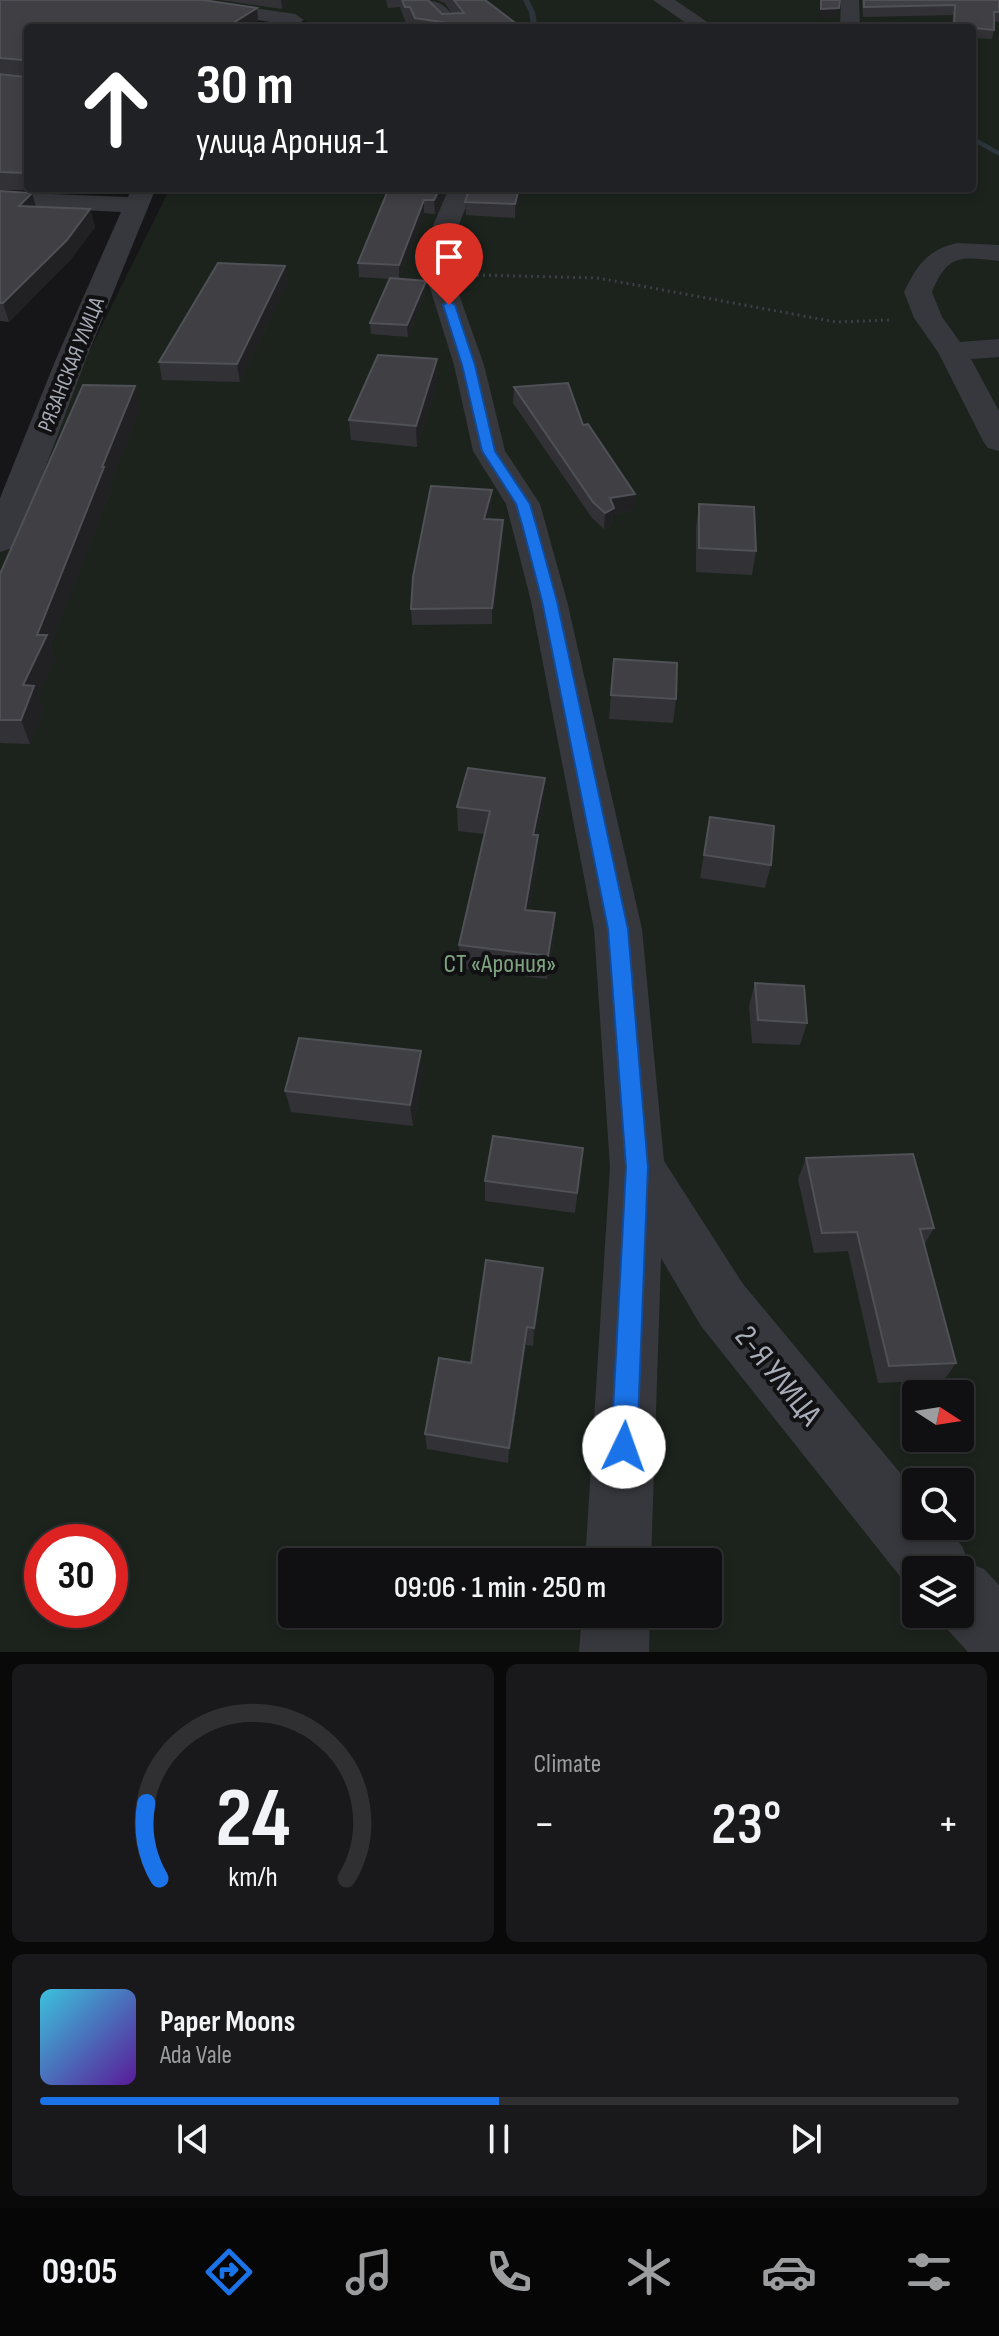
<!DOCTYPE html>
<meta charset="utf-8">
<style>
body{margin:0;font-family:"Sofia Sans Condensed",sans-serif;background:#19191b;color:#f1f3f6;height:100vh;display:flex;flex-direction:column;font-size:30px;white-space:nowrap}
*{box-sizing:border-box;margin:0}
p{font-size:26px;color:#9c9d9f}
.icon{flex:none;width:44px;height:44px;fill:none;stroke:currentColor;stroke-width:2;stroke-linecap:round;stroke-linejoin:round}
.map{position:relative;height:1652px;overflow:hidden}
.details{display:flex;flex-direction:column;gap:12px;padding:12px;background:#09090a;flex:1}
.details>*{flex:none}
.banner{position:absolute;left:24px;top:24px;width:952px;height:168px;border-radius:8px;box-shadow:0 4px 12px #0003,0 0 0 2px #303032;background:#202124;color:#fff;overflow:hidden}
.needle{width:52px;rotate:102deg}
.fabs{position:absolute;left:902px;top:1380px;display:grid;gap:16px}
.fabs a{display:grid;place-items:center;width:72px;height:72px;border-radius:8px;background:#101012;box-shadow:0 4px 12px #0003,0 0 0 2px #303032;font-size:40px}
.speed{position:absolute;left:24px;top:1524px;display:flex;gap:16px;font-size:40px;font-weight:700;text-align:center}
.speed>*{display:grid;place-content:center;width:104px;height:104px;border-radius:50%;background:#101012;box-shadow:0 4px 12px #0003,0 0 0 2px #303032;line-height:1}
.speed .limit{border:12px solid #d22;background:#fff;color:#111}
.pin{position:absolute;display:grid;place-items:center;width:68px;height:68px;color:#fff;margin:-82px -34px;border-radius:50% 50% 50% 0;rotate:-45deg;box-shadow:0 0 8px #0007}
.pin .icon{rotate:45deg}
.me{position:absolute;width:88px;margin:-44px;rotate:3deg;stroke-linejoin:round;filter:drop-shadow(0 0 6px #0008)}
.turn{display:flex;align-items:center;gap:28px;height:168px;padding:0 40px;font-size:36px}
.turn .icon{width:104px;height:104px;stroke-width:2.5}
.turn b{display:block;font-size:56px;line-height:68px}
.big{font-size:60px;font-weight:600;line-height:1.1}
.details .card{flex:1;display:flex;flex-direction:column;justify-content:center;gap:12px;min-width:0;padding:0 28px;border-radius:12px;background:#19191b}
.details .dial{align-items:center;gap:0}
.dial svg{height:208px;overflow:visible;fill:none;stroke:#303032;stroke-width:7;stroke-linecap:round;text-anchor:middle}
.dial text{fill:#f1f3f6;stroke:none}
.song{display:flex;align-items:center;gap:24px}
.cover{width:96px;height:96px;border-radius:12px;background:linear-gradient(135deg,hsl(190 70% 55%),hsl(270 70% 35%))}
.played{height:8px;border-radius:4px;background:linear-gradient(90deg,#1a73e8 50%,#303032 50%)}
.keys{display:flex;justify-content:space-around;direction:ltr}
.heat{display:flex;justify-content:space-between;align-items:center;font-size:44px;direction:ltr}
.details .tiles{flex:1;display:grid;gap:12px;grid-template-columns:1fr 1fr}
.card:last-child{grid-column:span 2}
.trip{position:absolute;left:278px;top:1548px;width:444px;height:80px;border-radius:8px;background:#101012;box-shadow:0 4px 12px #0003,0 0 0 2px #303032;font-weight:600;line-height:80px;text-align:center}
.tabs{display:flex;height:128px;justify-content:space-around;align-items:center;background:#060607;color:#9c9d9f}
.tabs .icon{width:56px;height:56px}
.tabs .current{color:#1a73e8}
.tabs b{font-size:36px;color:#f1f3f6}
.map>svg:first-child{display:block}
</style>
<div class="map">
<svg width="999" height="1652" viewBox="0 0 999 1652">
<rect width="100%" height="100%" fill="#161618"/>
<path fill="#1c231d" fill-rule="evenodd" d="M 187,0 L 999,0 L 999,1652 L 0,1652 L 0,532 L 170,188 L 972,188 L 972,28 L 298,28 L 308,21 ZM 916,1394 L 960,1394 L 960,1438 L 916,1438 ZM 916,1482 L 960,1482 L 960,1526 L 916,1526 ZM 42,1542 L 110,1542 L 110,1610 L 42,1610 ZM 292,1562 L 708,1562 L 708,1614 L 292,1614 ZM 916,1570 L 960,1570 L 960,1614 L 916,1614 Z"/>
<g fill="none" stroke-linecap="round" stroke-linejoin="round">
<path fill="#2c353c" fill-rule="evenodd" d="M 523,0 L 529,0 L 535,12 L 537,24 L 542,28 L 535,28 L 531,25 L 529,12 Z
M 972,136 L 999,151 L 999,156 L 972,141 Z"/>
<path stroke="#3d3f44" stroke-width="3" stroke-dasharray="2 4" stroke-linecap="butt" d="M 477,275 L 598,278 L 836,322 L 891,320"/>
<path fill="#37383d" fill-rule="evenodd" d="M 153,0 L 199,0 L 295,14 L 304,20 L 295,26 L 162,5 Z
M 416,0 C 444,0 446,6 462,28 L 442,28 L 432,14 Z
M 653,0 L 675,0 L 716,28 L 693,28 Z
M 841,0 L 859,0 L 860,28 L 840,28 Z
M 132,188 L 156,188 L 86,359 L 18,541 L 12,548 L 0,552 L 0,498 L 56,359 L 121,212 L 0,206 L 0,192 L 128,197 Z
M 449,188 L 473,188 L 455,235 L 452,275 L 484,365 L 505,451 L 540,504 L 567,601 L 642,929 L 664,1161 L 743,1284 L 916,1492 L 916,1526 L 945,1526 L 962,1546 L 969,1563 L 984,1569 L 999,1585 L 999,1652 L 968,1652 L 936,1617 L 935,1614 L 960,1614 L 960,1570 L 916,1570 L 914,1594 L 701,1326 L 661,1258 L 651,1562 L 585,1562 L 610,1167 L 594,929 L 531,601 L 506,504 L 473,451 L 454,365 L 426,275 L 429,235 Z
M 958,243 L 999,245 L 999,261 C 961,257 948,253 932,292 L 942,317 L 960,342 L 999,339 L 999,357 L 971,359 L 999,411 L 999,451 L 988,448 L 983,441 L 938,352 L 914,318 L 904,292 C 917,265 928,249 958,243 Z
M 582,1614 L 650,1614 L 649,1652 L 579,1652 Z"/>
</g>
<path fill="#323236" d="M 0,0 L 257,8 L 258,23 L 251,28 L 28,28 L 28,188 L 60,188 L 57,191 L 0,190 L 0,74 L 26,77 L 26,76 L 0,73 Z
M 220,0 L 289,0 L 282,9 Z
M 386,0 L 428,0 L 442,14 L 452,14 L 445,3 L 437,0 L 485,0 L 522,28 L 413,28 L 411,24 L 406,24 L 400,7 L 388,8 Z
M 862,0 L 999,0 L 999,22 L 994,21 L 994,30 L 992,39 L 972,38 L 972,28 L 952,28 L 953,15 L 863,17 Z
M 389,188 L 448,188 L 435,214 L 424,213 L 399,279 L 426,292 L 408,337 L 371,334 L 370,323 L 390,279 L 359,277 L 358,263 Z
M 522,188 L 515,218 L 466,215 L 465,202 Z
M 0,191 L 32,193 L 36,207 L 90,209 L 95,227 L 71,259 L 9,322 L 0,321 Z
M 285,266 L 287,284 L 240,382 L 162,380 L 159,362 Z
M 438,379 L 417,447 L 351,440 L 349,420 Z
M 514,387 L 583,425 L 633,510 L 613,514 L 612,525 L 604,529 L 592,518 L 513,403 Z
M 140,409 L 109,486 L 111,490 L 50,646 L 55,659 L 38,695 L 43,709 L 30,744 L 0,743 L 0,574 Z
M 699,504 L 756,551 L 752,575 L 696,572 L 696,527 Z
M 492,506 L 489,519 L 503,536 L 492,624 L 412,625 L 411,609 Z
M 614,659 L 676,699 L 673,723 L 609,719 Z
M 544,802 L 537,835 L 538,859 L 529,910 L 555,913 L 554,936 L 547,979 L 460,968 L 459,945 L 484,834 L 458,831 L 457,807 Z
M 710,817 L 771,865 L 765,888 L 700,878 Z
M 755,983 L 807,1023 L 800,1045 L 752,1043 L 749,1006 Z
M 421,1051 L 423,1073 L 413,1126 L 291,1112 L 285,1091 Z
M 583,1148 L 575,1213 L 485,1201 L 485,1181 Z
M 806,1158 L 934,1228 L 924,1245 L 956,1363 L 944,1380 L 878,1383 L 848,1251 L 814,1253 L 798,1179 Z
M 541,1287 L 533,1346 L 526,1345 L 508,1463 L 427,1449 L 425,1434 L 471,1363 Z"/>
<path fill="#212124" d="M 281,0 L 289,0 L 282,9 Z
M 257,8 L 258,23 L 251,28 L 225,28 Z
M 839,8 L 837,17 L 819,19 L 821,9 Z
M 440,188 L 448,188 L 435,214 L 434,200 Z
M 519,188 L 522,188 L 515,218 L 515,204 Z
M 32,193 L 37,211 L 19,206 Z
M 424,200 L 424,213 L 399,279 L 399,265 Z
M 90,209 L 95,227 L 71,259 L 9,322 L 3,303 Z
M 285,266 L 287,284 L 240,382 L 237,364 Z
M 426,281 L 426,292 L 408,337 L 407,325 Z
M 437,359 L 438,379 L 417,447 L 416,426 Z
M 135,386 L 140,409 L 109,486 L 111,490 L 50,646 L 55,659 L 38,695 L 43,709 L 30,744 L 21,720 L 23,685 L 37,635 L 102,467 Z
M 492,490 L 492,506 L 485,535 L 484,519 Z
M 635,494 L 633,510 L 613,514 L 612,525 L 604,529 L 605,513 L 610,498 Z
M 503,520 L 503,536 L 492,624 L 492,608 Z
M 545,778 L 544,802 L 532,858 L 533,835 Z
M 538,835 L 538,859 L 525,933 L 525,910 Z
M 555,913 L 554,936 L 547,979 L 548,956 Z
M 421,1051 L 423,1073 L 413,1126 L 410,1105 Z
M 543,1268 L 541,1287 L 533,1346 L 534,1328 Z
M 527,1327 L 526,1345 L 508,1463 L 509,1448 Z"/>
<path fill="#3f3f44" stroke="#4f5156" stroke-width="2" d="M 0,0 L 203,0 L 257,8 L 225,28 L 28,28 L 28,173 L 0,172 L 0,74 L 26,77 L 27,63 L 24,60 L 0,58 Z
M 402,0 L 428,0 L 442,14 L 464,13 L 454,0 L 485,0 L 522,28 L 481,28 L 415,18 L 410,7 L 405,7 Z
M 821,0 L 840,0 L 839,8 L 821,9 Z
M 864,0 L 999,0 L 999,12 L 994,12 L 994,30 L 954,26 L 955,5 L 864,7 Z
M 389,188 L 440,188 L 434,200 L 424,200 L 399,265 L 358,263 Z
M 470,188 L 519,188 L 515,204 L 465,202 Z
M 0,191 L 32,193 L 19,206 L 90,209 L 67,240 L 3,303 L 0,303 Z
M 218,263 L 285,266 L 237,364 L 159,362 Z
M 390,278 L 426,281 L 407,325 L 370,323 Z
M 378,355 L 437,359 L 416,426 L 349,420 Z
M 568,383 L 583,425 L 588,424 L 635,494 L 610,498 L 614,508 L 605,513 L 593,502 L 514,387 Z
M 83,385 L 135,386 L 102,467 L 104,467 L 37,635 L 47,635 L 23,685 L 34,686 L 21,720 L 0,720 L 0,574 Z
M 431,486 L 492,490 L 484,519 L 503,520 L 492,608 L 411,609 L 413,577 Z
M 699,504 L 754,507 L 756,551 L 699,548 Z
M 614,659 L 677,663 L 676,699 L 611,695 Z
M 468,768 L 545,778 L 533,835 L 538,835 L 525,910 L 555,913 L 548,956 L 459,945 L 490,811 L 457,807 Z
M 710,817 L 774,826 L 771,865 L 704,855 Z
M 755,983 L 804,986 L 807,1023 L 758,1020 Z
M 299,1038 L 421,1051 L 410,1105 L 285,1091 Z
M 493,1136 L 583,1148 L 577,1193 L 485,1181 Z
M 913,1154 L 934,1228 L 920,1229 L 956,1363 L 889,1366 L 857,1232 L 822,1233 L 806,1158 Z
M 486,1260 L 543,1268 L 534,1328 L 527,1327 L 509,1448 L 425,1434 L 439,1358 L 471,1363 Z"/>
<path fill="#1a73e8" stroke="#114b97" stroke-width="2" d="M 449,301 L 455,305 L 475,365 L 495,451 L 530,504 L 537,528 L 557,601 L 628,929 L 648,1167 L 637,1447 L 633,1456 L 624,1460 L 615,1456 L 611,1447 L 626,1167 L 608,929 L 542,601 L 523,528 L 516,504 L 482,451 L 462,365 L 443,305 Z"/>
<g text-anchor="middle" stroke-width="8" stroke-linejoin="round" paint-order="stroke">
<g font-size="22" fill="#a8adb8" stroke="#111113">
<text transform="translate(70 364) rotate(-68)" y="8">РЯЗАНСКАЯ УЛИЦА</text>
</g>
<g font-size="26" fill="#7fa381" stroke="#111113">
<text x="500" y="972">СТ «Арония»</text>
</g>
<g font-size="32" fill="#a8adb8" stroke="#111113">
<text transform="translate(779 1375) rotate(51)" y="11">2-Я УЛИЦА</text>
</g>
</g>
</svg>
<div class="fabs">
<a><svg class="needle" viewBox="-14 -14 28 28"><path d="M0-13l5 13h-10z" fill="#e53935"/><path d="M0 13l5-13h-10z" fill="#9c9d9f"/></svg></a>
<a><svg class="icon" aria-label="search" viewBox="0 0 24 24"><circle cx="10" cy="10" r="6"/><path d="M15 15l6 6"/></svg></a>
<a><svg class="icon" aria-label="layers" viewBox="0 0 24 24"><path d="M12 4l9 5-9 5-9-5zM3 14l9 5 9-5"/></svg></a>
</div>
<div class="speed"><div class="limit">30</div></div>
<div class="pin" style="left:449px;top:305px;background:#d93025"><svg class="icon" aria-label="arrive" viewBox="0 0 24 24"><path d="M6 21V4h12l-3 4 3 4H6"/></svg></div>
<svg class="me" style="left:624px;top:1447px" viewBox="-20 -20 40 40"><circle r="19" fill="#fff"/><path d="M0-13L10 11 0 6-10 11z" fill="#1a73e8"/></svg>
<div class="trip">09:06 · 1 min · 250 m</div>
<div class="banner">
<div class="turn"><svg class="icon" aria-label="ahead" viewBox="0 0 24 24"><path d="M12 20V5M6 11l6-6 6 6"/></svg><div><b>30 m</b>улица Арония-1</div></div>
</div>
</div>
<section class="details">
<div class="tiles">
<div class="card dial"><svg viewBox="0 0 100 80">
<path d="M14 69A42 42 0 1 1 86 69"/>
<path d="M14 69A42 42 0 0 1 9 40" stroke="#1a73e8"/>
<text x="50" y="56" font-size="32" font-weight="700">24</text>
<text x="50" y="72" font-size="11">km/h</text>
</svg></div>
<div class="card"><p>Climate</p>
<div class="heat"><a>−</a><b class="big">23°</b><a>+</a></div>
</div>
<div class="card">
<div class="song"><i class="cover"></i><div><b>Paper Moons</b><p>Ada Vale</p></div></div>
<div class="played"></div>
<div class="keys"><svg class="icon" aria-label="previous" viewBox="0 0 24 24"><path d="M18 5L8 12l10 7zM5 5v14"/></svg><svg class="icon" aria-label="pause" viewBox="0 0 24 24"><path d="M8 5v14M16 5v14"/></svg><svg class="icon" aria-label="next" viewBox="0 0 24 24"><path d="M6 5l10 7-10 7zM19 5v14"/></svg></div>
</div>
</div>
</section>
<nav class="tabs">
<b>09:05</b>
<svg class="icon current" aria-label="directions" viewBox="0 0 24 24"><path d="M12 3l9 9-9 9-9-9zM9 14v-3h6M13 9l2 2-2 2"/></svg>
<svg class="icon" aria-label="music" viewBox="0 0 24 24"><path d="M9 18V5l10-2v13"/><circle cx="6" cy="18" r="3"/><circle cx="16" cy="16" r="3"/></svg>
<svg class="icon" aria-label="phone" viewBox="0 0 24 24"><path d="M5 4h4l2 5-3 2q2 4 5 5l2-3 5 2v4C11 20 4 13 5 4z"/></svg>
<svg class="icon" aria-label="climate" viewBox="0 0 24 24"><path d="M12 3v18M4 7l16 10M4 17L20 7"/></svg>
<svg class="icon" aria-label="car" viewBox="0 0 24 24"><path d="M5 17H2v-5l4-1 3-4h7l3 4 3 1v5h-3M9 17h6M6 11h13"/><circle cx="7" cy="17" r="2"/><circle cx="17" cy="17" r="2"/></svg>
<svg class="icon" aria-label="filters" viewBox="0 0 24 24"><path d="M4 7h16M4 17h16"/><circle cx="9" cy="7" r="2"/><circle cx="15" cy="17" r="2"/></svg>
</nav>
